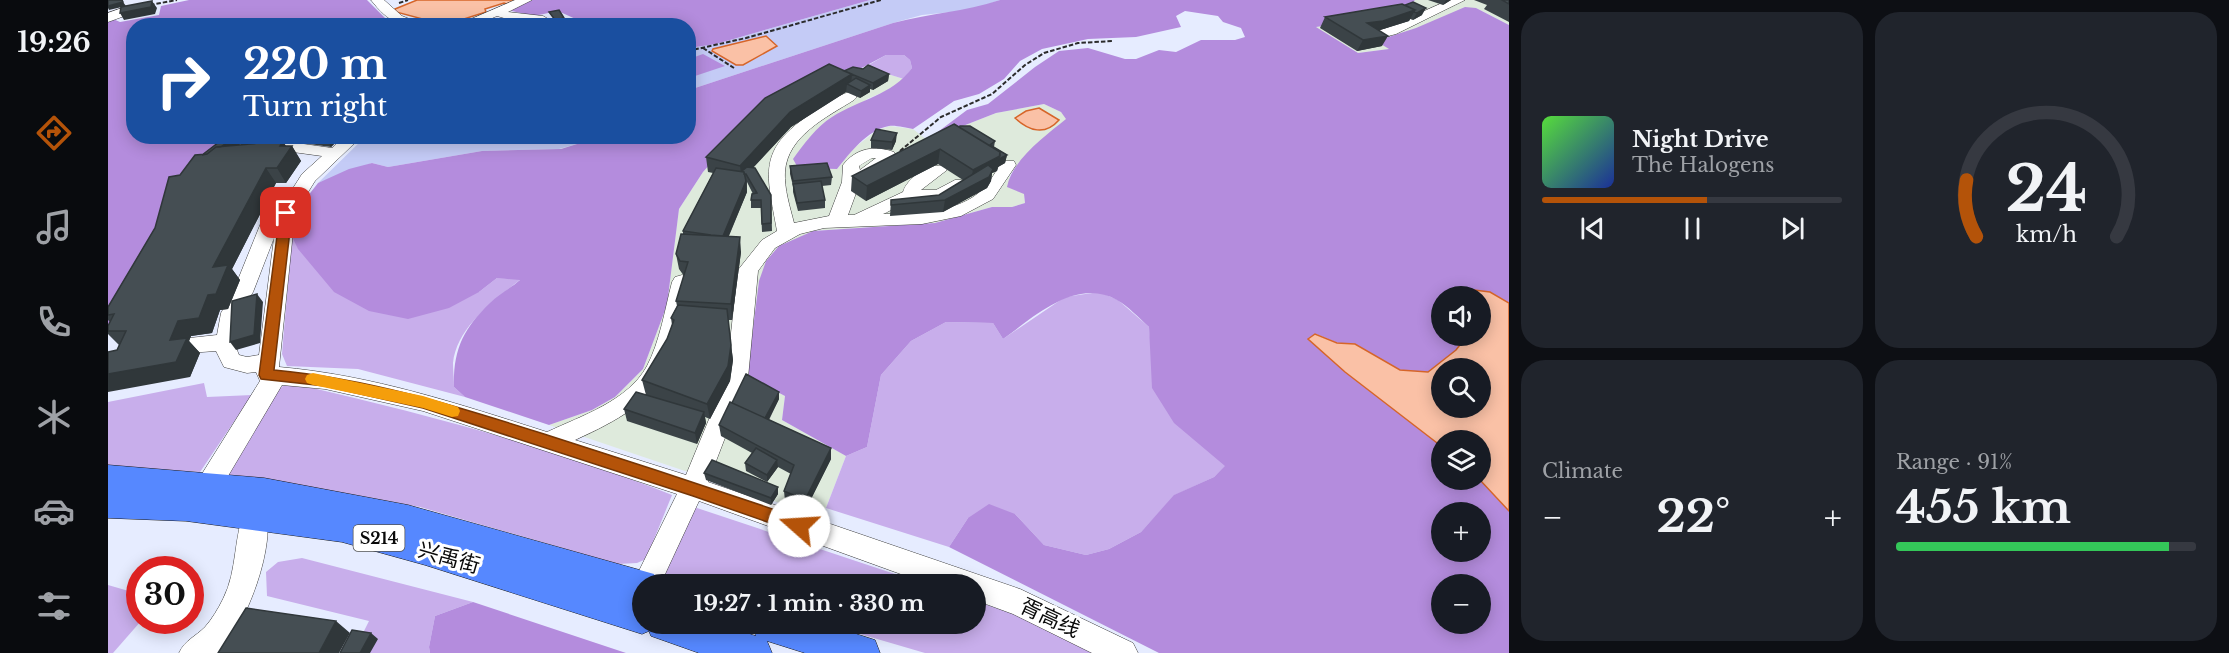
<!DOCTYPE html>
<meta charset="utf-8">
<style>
body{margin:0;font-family:"Libre Baskerville","Noto Sans SC",serif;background:#20242c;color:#f1f3f6;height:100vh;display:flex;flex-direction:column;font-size:22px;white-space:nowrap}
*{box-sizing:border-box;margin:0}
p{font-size:20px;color:#9ea1a6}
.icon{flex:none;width:33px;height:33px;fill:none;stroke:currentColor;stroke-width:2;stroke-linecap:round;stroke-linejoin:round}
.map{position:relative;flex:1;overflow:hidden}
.details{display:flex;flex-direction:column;gap:12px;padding:12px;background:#0d0f14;width:720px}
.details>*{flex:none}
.banner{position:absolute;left:18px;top:18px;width:570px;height:126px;border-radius:24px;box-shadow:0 3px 15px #0003;background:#1a4fa0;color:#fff;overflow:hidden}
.fabs{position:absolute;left:1323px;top:286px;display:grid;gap:12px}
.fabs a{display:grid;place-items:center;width:60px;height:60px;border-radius:50%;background:#171b24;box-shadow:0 3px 15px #0003;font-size:30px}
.speed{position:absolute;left:18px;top:556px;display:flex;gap:12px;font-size:30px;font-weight:700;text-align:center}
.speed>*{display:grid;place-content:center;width:78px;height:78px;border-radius:50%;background:#171b24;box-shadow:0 3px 15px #0003;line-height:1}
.speed .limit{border:9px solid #d22;background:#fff;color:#111}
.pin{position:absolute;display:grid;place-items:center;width:51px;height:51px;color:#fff;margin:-26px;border-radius:12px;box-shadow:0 3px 9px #0006}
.me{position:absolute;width:66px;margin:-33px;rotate:289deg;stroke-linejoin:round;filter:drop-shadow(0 0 4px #0008)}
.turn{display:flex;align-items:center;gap:21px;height:126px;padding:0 18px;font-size:27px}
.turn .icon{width:78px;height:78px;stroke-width:2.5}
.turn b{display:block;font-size:42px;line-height:51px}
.big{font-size:45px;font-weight:800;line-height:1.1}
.details .card{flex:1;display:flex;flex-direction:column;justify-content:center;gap:9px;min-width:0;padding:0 21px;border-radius:24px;background:#20242c}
.details .dial{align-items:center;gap:0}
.dial svg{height:156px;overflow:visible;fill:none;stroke:#363941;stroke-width:7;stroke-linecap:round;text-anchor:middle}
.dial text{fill:#f1f3f6;stroke:none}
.song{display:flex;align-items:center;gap:18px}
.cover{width:72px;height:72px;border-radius:9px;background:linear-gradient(135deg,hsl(110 70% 55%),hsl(230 70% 35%))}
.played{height:6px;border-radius:3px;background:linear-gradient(90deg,#b45309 55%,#363941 55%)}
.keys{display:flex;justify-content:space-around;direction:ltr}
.heat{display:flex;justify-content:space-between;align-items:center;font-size:33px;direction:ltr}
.charge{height:9px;border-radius:4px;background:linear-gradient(90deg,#34c759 91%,#363941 0)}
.details .tiles{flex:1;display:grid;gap:12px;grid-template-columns:repeat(2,1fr)}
.trip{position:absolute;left:524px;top:574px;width:354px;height:60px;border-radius:30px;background:#171b24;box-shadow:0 3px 15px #0003;font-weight:800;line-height:60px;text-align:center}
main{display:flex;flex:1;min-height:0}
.menu{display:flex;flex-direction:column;width:108px;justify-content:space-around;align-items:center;background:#090b0e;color:#9ea1a6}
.menu .icon{width:42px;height:42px}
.menu .active{color:#b45309}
.menu b{font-size:27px;color:#f1f3f6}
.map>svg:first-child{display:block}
</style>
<main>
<nav class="menu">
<b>19:26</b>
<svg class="icon active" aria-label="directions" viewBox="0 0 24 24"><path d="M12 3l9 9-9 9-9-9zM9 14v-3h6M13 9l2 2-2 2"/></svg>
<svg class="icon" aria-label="music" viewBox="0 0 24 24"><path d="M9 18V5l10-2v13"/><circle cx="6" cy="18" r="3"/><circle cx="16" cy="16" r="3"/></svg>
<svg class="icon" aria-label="phone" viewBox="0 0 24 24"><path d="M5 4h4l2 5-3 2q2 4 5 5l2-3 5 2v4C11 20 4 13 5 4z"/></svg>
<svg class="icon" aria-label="climate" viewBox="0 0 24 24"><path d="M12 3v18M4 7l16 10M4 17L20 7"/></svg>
<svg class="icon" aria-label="car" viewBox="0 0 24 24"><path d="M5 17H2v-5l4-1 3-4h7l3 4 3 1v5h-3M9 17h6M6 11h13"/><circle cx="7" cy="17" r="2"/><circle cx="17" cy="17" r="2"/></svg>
<svg class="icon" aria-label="filters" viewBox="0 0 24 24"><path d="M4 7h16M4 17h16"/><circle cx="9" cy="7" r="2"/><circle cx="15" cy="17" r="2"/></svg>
</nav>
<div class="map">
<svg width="1401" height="653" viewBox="0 0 1401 653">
<rect width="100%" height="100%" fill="#e6ecff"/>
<path fill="#deeadc" d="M 1307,0 L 1401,0 L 1401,25 L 1368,8 L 1269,41 L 1282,49 L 1250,53 L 1207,27 L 1274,17 L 1295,11 Z
M 757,67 L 796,79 L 785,88 L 759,99 L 690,168 L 729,169 L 745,149 L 769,130 L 782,126 L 805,129 L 819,140 L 888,113 L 936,104 L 953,112 L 959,119 L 911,163 L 901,176 L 916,194 L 917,203 L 904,207 L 884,207 L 827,223 L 705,231 L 651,281 L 639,376 L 677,396 L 674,420 L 738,456 L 718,508 L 701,513 L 441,425 L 484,410 L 507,397 L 535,369 L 559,305 L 571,209 L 595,172 L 629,134 Z"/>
<path fill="#c4cbf6" d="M 762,0 L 892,0 L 863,10 L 814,15 L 785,23 L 581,90 L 580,48 L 608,44 Z
M 257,137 L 478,137 L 469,144 L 451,149 L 374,151 L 280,167 L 264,163 L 210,183 Z"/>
<path fill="#c8aeeb" d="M 778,55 L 796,55 L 802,60 L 804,68 L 796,79 L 757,67 Z
M 184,236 L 371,292 L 389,278 L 413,279 C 387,300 349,326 345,363 C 345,371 346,379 346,387 L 357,397 L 250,369 L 179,366 L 174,354 Z
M 991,292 L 1010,300 L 1041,327 L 1043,348 L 1104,453 L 1118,466 L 1106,477 L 1067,495 L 1033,532 L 1001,549 L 978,555 L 936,545 L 907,514 L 860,518 L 841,547 L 718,508 L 738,456 L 759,447 L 773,375 L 803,341 L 838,322 L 885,323 L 895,339 L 957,297 Z
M 96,383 L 99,397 L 144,395 L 92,472 L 0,468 L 0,402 Z
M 177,385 L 192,385 C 317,414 443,447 564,495 L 538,559 L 529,563 L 510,564 L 312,507 L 242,494 L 121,480 L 118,473 L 167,391 Z
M 586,507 L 820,585 L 586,585 L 554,576 Z
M 194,558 L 365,602 L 327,616 L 321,647 L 322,653 L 245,653 L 261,621 L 159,596 L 158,572 L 170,562 Z
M 0,585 L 31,594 L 33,621 L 5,653 L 0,653 Z
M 867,601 L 906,614 L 988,653 L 817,653 L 718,624 L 867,624 Z"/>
<path fill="#b48cdd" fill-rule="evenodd" d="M 81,0 L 259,0 L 284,25 L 26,26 L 26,136 L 128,137 L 0,333 L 0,21 L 5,19 L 12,22 L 51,15 L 53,6 Z
M 409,0 L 762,0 L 608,44 L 581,48 L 580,26 L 471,25 L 472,21 L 450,11 L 426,16 L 404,11 L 401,5 Z
M 892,0 L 1307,0 L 1295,11 L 1274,17 L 1208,27 L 1250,53 L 1281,49 L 1268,41 L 1308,28 L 1357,7 L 1368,8 L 1401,25 L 1401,303 L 1382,292 L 1366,290 L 1366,297 L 1334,297 L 1334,336 L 1359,336 L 1348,350 L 1320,372 L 1292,370 L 1247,344 L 1230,343 L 1208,334 L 1237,372 L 1333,446 L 1334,480 L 1372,480 L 1401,511 L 1401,653 L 1051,653 L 841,547 L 860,518 L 881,504 L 907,514 L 936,545 L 978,555 L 1001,549 L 1033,532 L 1066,495 L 1106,477 L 1117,466 L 1066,423 L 1044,388 L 1041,327 C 1031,318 1020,306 1009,300 C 968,277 926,317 895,339 L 885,323 L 838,322 L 803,341 L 773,375 L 759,447 L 738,456 L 674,420 L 677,396 L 639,376 L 651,281 L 658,261 L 671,246 L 705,231 L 827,223 L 884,207 L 904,207 L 917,203 L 916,194 L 899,187 C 904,160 937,136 958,119 L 953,112 L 936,104 L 888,113 L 819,140 L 859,110 L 880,104 L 927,67 L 951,51 L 980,48 L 1017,59 L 1028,59 L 1051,50 L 1068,52 L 1093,40 L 1127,40 L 1137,37 L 1133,28 L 1115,22 L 1110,16 L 1077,11 L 1068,16 L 1073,27 L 1028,37 L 980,39 L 934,49 L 912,61 L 896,79 L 871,94 L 846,101 L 805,129 C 798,128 788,125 781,126 C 759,130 742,153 729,169 L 690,168 L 685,159 C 696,144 708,127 724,117 C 752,99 783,96 804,68 L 802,60 L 796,55 L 778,55 L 629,134 L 595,172 L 571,209 L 559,305 L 535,369 L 507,397 L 484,410 L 441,425 L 357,397 L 346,387 C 345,350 355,329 382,303 C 391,294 403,288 412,280 L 389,278 L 371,292 L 341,308 L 300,319 L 261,311 L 226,292 L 190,249 L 178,224 L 210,183 L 241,169 L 264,163 L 280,167 L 374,151 L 453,149 L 469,144 L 478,137 L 580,136 L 581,90 L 785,23 C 822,13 856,12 892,0 ZM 1334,513 L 1372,513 L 1372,552 L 1334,552 ZM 1334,585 L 1372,585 L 1372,624 L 1334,624 Z
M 595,54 L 617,66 L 581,78 L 581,59 Z
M 365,602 L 518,653 L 322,653 L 321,647 L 327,616 Z"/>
<path fill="#fac1a6" stroke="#d66529" stroke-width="1.5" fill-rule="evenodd" d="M 309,0 L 409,0 L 401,5 L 396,3 L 377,9 L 378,12 L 337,25 L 288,12 L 287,9 Z
M 658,36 L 669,46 L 635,65 L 628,65 L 604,51 L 605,49 Z
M 931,108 L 951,120 C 937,136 921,131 907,118 L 918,111 Z
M 1366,290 L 1382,292 L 1401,303 L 1401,511 L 1372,480 L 1372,441 L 1334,441 L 1333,446 L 1237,372 L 1200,339 L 1207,334 L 1229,343 L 1247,344 L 1292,370 L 1320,372 L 1348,350 L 1359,336 L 1372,336 L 1372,297 L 1366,297 ZM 1334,369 L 1372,369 L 1372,408 L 1334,408 Z"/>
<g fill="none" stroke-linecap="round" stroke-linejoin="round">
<g stroke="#3c3c3c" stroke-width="1">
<path id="minor" d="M 263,0 L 276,0 L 294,16 L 319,26 C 291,26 281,23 263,0 Z
M 407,0 L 424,0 L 400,12 L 435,16 L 442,20 L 435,24 L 413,23 L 389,16 L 366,26 L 347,26 Z
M 1341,0 L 1357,0 L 1288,34 L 1265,40 L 1258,36 L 1260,33 L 1278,28 Z
M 17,7 L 23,11 L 22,14 L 0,22 L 0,13 Z
M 741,92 L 746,94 L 749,97 L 746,100 C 719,117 679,136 677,172 C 676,189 682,207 686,223 L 721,216 L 734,182 L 735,165 C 748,148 767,145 786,152 L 788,156 L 772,173 L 751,185 L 740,215 L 746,215 L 795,192 C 799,178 821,163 836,166 L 839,170 L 813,190 L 828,190 L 847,180 L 859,180 L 862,184 C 847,204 824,196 805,201 C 795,203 784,210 775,214 C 807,214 851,213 875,189 C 883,181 888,171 894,161 L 906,161 L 908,165 L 885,199 L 853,216 L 814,224 L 716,228 L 692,234 L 667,248 L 650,271 L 640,378 L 600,482 L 912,589 L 1025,643 L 1030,653 L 984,653 L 905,614 L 867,600 L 867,585 L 823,585 L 591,501 L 552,585 L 534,585 L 534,597 L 528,594 L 524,585 L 569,494 L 315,411 L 217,389 L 174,385 L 110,493 L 101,496 L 92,493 L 88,485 L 92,477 L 152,381 L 148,372 L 139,373 L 116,367 L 108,351 L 80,353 L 72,351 L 69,345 L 72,339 L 109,335 L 113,313 L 125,292 L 163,198 L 166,194 L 172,193 L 180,196 L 194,174 L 214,156 L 148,147 L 122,162 L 110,162 L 108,158 L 110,154 L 146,137 L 224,148 L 236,136 L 254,136 L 207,181 L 187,213 L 171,367 C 264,375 351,404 439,432 C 473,416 520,401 539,366 C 552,341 557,309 564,282 L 567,277 L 574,275 L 581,277 L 584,282 C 561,376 560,398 467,440 L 578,475 L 618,378 L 630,270 L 654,240 L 669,231 C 659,174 648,150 704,113 C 715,106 728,96 741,92 ZM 764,158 L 768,158 L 752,170 L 751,166 ZM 166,238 L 151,355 L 139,357 L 131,355 L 129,350 L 133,313 L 145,292 Z
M 147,504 L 156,508 C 171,539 137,631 110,653 L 71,653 C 77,640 87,637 97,627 C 104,619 110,609 115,599 C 130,570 125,535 138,508 Z"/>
</g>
<g stroke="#1a1a1a" stroke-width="1">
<path id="major" d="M 0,465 L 156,478 L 300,505 L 546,574 L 551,585 L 534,585 L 534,624 L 610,624 L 648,636 L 643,624 L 717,624 L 767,640 L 772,653 L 697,653 L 659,641 L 664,653 L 591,653 L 543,636 L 541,631 L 534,634 L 317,565 L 234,542 L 78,521 L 0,518 Z"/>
</g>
<path stroke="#2b2b2b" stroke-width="2" stroke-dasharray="4.5 2" stroke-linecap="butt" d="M 291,3 L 300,0
M 42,5 L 69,0
M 595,48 L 626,68
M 580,51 L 638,38 L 773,0
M 792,151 L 833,117 L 884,94 L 917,65 L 936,53 L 970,43 L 1005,41"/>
<use href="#minor" fill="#fff" fill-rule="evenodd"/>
<use href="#major" fill="#5688ff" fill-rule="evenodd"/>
</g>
<path fill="#3b4347" d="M 1320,0 L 1343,0 L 1335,5 Z
M 1366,0 L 1401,0 L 1401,22 L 1376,9 L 1379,5 Z
M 1294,4 L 1314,15 L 1305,20 L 1302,19 L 1301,21 L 1272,30 L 1274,46 L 1249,51 L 1212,28 L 1217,17 Z
M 736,71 L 781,74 L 780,81 L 765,90 L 762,89 L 762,92 L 752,98 L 738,92 L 683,127 L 645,168 L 663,195 L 664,231 L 654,232 L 653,208 L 643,208 L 643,200 L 645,194 L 639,182 L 639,192 L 621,236 L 633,252 L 624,320 L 620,320 L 625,360 L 622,381 L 602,419 L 597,417 L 598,423 L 589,444 L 519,421 L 516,409 L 538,395 L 534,380 L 559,339 L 564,325 L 563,318 L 569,306 L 568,301 L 576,276 L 571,269 L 568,254 L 575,234 L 575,231 L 605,173 L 600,172 L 598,157 Z
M 851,127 L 887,141 L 886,147 L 899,155 L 897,163 L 890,167 L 889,171 L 884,173 L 883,181 L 879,188 L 835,212 L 782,216 L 783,200 L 831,195 L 855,180 L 830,164 L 758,201 L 743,191 L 744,176 Z
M 119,136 L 132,136 L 135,142 L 131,145 L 184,146 L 193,161 L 178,183 L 168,183 L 124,269 L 132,280 L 120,309 L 112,310 L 104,333 L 83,336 L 81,341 L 92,353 L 82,377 L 9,350 L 11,345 L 0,334 L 0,326 L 2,322 L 0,320 L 0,307 L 47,228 L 72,175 L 94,155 Z
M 149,136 L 234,136 L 223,147 L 201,144 L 199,141 L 197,143 Z
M 763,140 L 788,141 L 784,150 L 763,148 Z
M 682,166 L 724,177 L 723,185 L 714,186 L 717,200 L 717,208 L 690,211 L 685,192 L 685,186 L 682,174 Z
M 671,399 L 661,420 L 723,459 L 697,511 L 677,501 L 676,491 L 683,474 L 670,467 L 659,482 L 638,471 L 637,463 L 644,453 L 613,436 L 611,425 L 624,403 Z
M 596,473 L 670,494 L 663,505 L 598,480 Z"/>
<path fill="#30373a" d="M 1338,0 L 1343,0 L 1335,5 Z
M 44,1 L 49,8 L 47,14 L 16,20 L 12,13 Z
M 15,2 L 18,6 L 1,10 L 0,8 L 0,6 Z
M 1318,8 L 1314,15 L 1305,20 L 1309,13 Z
M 1307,10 L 1301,21 L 1269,31 L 1259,23 Z
M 456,18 L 457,22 L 448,24 L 447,20 Z
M 1280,36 L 1274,46 L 1249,51 L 1255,40 Z
M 744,74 L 743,86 L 739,84 L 738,92 L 683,127 L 638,175 L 638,174 L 633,173 L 632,166 L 682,112 Z
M 781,74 L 780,81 L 765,90 L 765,83 Z
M 762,85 L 762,92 L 752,98 L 753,91 Z
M 789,133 L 788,141 L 784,150 L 784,142 Z
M 127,136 L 132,136 L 135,142 L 100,167 L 95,159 Z
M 193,136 L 197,136 L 199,141 L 197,143 Z
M 222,136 L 234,136 L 223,147 L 219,139 Z
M 175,141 L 181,151 L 184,146 L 193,161 L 178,183 L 169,168 L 172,146 Z
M 832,149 L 830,164 L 758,201 L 759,186 Z
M 899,155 L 897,163 L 890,167 L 889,171 L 884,173 L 883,181 L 879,188 L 835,212 L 837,200 L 862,185 L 865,170 L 892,156 Z
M 158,168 L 168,183 L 124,269 L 132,280 L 120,309 L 112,310 L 104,333 L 83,336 L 81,341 L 92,353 L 82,377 L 0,392 L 0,374 L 62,340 L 70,321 L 100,295 L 105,267 Z
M 638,181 L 639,192 L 615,249 L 614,237 Z
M 632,237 L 633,252 L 624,320 L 623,304 Z
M 149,294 L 155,302 L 152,343 L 128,350 L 122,342 Z
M 623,345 L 625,360 L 622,381 L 602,419 L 599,404 Z
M 671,392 L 671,399 L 656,428 L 656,420 Z
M 596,412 L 598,423 L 589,444 L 587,433 Z
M 723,448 L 723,459 L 697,511 L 697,500 Z
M 669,460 L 670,467 L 659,482 L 659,475 Z
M 670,487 L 670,494 L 663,505 L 663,498 Z
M 228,621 L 242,633 L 231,653 L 211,653 Z
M 263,633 L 270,639 L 262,653 L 252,653 Z"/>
<path fill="#454e53" stroke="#30373a" stroke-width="1.5" d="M 0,0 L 14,0 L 15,2 L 0,6 Z
M 1394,0 L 1401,0 L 1401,4 Z
M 44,1 L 43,7 L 12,13 L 13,7 Z
M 1305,2 L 1318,8 L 1309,13 L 1306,12 L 1307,10 L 1297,5 Z
M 1294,4 L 1307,10 L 1275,21 L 1259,23 L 1280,36 L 1255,40 L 1217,17 Z
M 451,10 L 456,18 L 447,20 L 441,12 Z
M 721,64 L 744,74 L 682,112 L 632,166 L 598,157 L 657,98 Z
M 760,65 L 781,74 L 765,83 L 736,71 L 745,67 L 755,69 Z
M 748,78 L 762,85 L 753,91 L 739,84 Z
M 846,124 L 892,152 L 892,156 L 865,170 L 832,149 L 759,186 L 744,176 Z
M 852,126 L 862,126 L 887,141 L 882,145 L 899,155 L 891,159 L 892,152 L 851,127 Z
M 768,129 L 789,133 L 784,142 L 763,140 Z
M 119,136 L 127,136 L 113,147 L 108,147 L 99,154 L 94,155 Z
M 199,136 L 222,136 L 219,139 Z
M 175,141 L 172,146 L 184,146 L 169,168 L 158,168 L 105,267 L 120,265 L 108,294 L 100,295 L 91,318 L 70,321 L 62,340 L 79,338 L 68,362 L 0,374 L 0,352 L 9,350 L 18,331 L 0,331 L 0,326 L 6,314 L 0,315 L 0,307 L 47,228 L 61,177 L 72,175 L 87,155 L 99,154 L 108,147 Z
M 719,163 L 724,177 L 685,181 L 682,166 Z
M 880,165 L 885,169 L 881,177 L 837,200 L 783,205 L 783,200 L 831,195 Z
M 639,167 L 647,168 L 663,195 L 663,223 L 654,224 L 653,200 L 643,200 L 644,194 L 649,193 L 638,174 L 636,174 L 636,172 L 634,171 Z
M 608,168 L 636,172 L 638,181 L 615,236 L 603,235 L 575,231 Z
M 713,181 L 717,200 L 689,203 L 685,184 Z
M 573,234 L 632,237 L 623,304 L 568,301 L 580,262 L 572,261 L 568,254 Z
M 149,294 L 146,335 L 122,342 L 124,301 Z
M 570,305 L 619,309 L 623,345 L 620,366 L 599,404 L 534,380 L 559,339 L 566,320 L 563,318 Z
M 638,374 L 671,392 L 657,418 L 624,403 Z
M 528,392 L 596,412 L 587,433 L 516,409 Z
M 622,402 L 723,448 L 697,500 L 676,491 L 686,465 L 611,425 Z
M 648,448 L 669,460 L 659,475 L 637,463 Z
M 604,460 L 670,487 L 663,498 L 596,473 Z
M 138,608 L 228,621 L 211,653 L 110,653 Z
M 244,630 L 263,633 L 252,653 L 232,653 Z"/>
<path fill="#b45309" stroke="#753606" stroke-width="1.5" d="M 178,210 L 184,213 L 166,370 C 262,379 345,405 436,434 C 521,461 606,489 691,518 L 697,520 L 699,526 L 697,531 L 691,533 L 585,496 L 315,408 L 217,386 L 153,379 L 151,375 L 172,213 Z"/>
<path fill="#f59e0b" d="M 205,373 L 315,396 L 350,407 L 352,411 L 350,416 L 344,417 L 315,408 L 205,385 L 199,383 L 197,379 L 199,375 Z"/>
<g text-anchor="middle" stroke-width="6" stroke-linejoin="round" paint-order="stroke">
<rect fill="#fff" stroke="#535353" stroke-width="1.5" x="245.5" y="525" width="51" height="26" rx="4.5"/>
<g font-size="16" font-weight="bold" fill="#090909">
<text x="271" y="544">S214</text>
</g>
<g font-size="21" fill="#090909" stroke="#fff">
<text transform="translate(341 558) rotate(16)" y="7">兴禹街</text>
<text transform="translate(942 618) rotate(25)" y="7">胥高线</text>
</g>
</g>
</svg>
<div class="fabs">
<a><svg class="icon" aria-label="sound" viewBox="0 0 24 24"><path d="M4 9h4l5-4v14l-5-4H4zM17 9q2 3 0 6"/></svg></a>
<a><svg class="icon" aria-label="search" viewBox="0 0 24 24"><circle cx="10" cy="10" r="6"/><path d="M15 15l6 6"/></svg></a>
<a><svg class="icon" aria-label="layers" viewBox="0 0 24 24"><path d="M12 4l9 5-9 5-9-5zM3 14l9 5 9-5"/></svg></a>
<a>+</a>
<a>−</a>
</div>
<div class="speed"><div class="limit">30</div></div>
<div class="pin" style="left:178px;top:213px;background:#d93025"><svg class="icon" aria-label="arrive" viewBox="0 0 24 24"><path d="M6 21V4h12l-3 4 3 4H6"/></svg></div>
<svg class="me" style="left:691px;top:526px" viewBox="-20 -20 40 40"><circle r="19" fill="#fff"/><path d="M0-13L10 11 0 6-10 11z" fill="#b45309"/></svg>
<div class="trip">19:27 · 1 min · 330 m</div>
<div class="banner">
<div class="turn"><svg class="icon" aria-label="right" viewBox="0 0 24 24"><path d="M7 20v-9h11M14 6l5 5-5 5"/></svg><div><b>220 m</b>Turn right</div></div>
</div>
</div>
<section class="details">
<div class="tiles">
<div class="card">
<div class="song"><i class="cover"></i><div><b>Night Drive</b><p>The Halogens</p></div></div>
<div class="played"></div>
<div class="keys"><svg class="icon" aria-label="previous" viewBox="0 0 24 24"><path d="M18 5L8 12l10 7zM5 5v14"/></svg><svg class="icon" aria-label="pause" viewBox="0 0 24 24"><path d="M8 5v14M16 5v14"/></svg><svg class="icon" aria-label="next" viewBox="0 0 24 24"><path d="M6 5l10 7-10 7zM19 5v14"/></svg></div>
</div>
<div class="card dial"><svg viewBox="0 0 100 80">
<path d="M14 69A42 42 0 1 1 86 69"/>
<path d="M14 69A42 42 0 0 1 9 40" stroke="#b45309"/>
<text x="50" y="56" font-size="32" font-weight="700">24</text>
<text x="50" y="72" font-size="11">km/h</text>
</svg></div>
<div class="card"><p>Climate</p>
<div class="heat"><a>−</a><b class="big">22°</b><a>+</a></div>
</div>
<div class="card"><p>Range · 91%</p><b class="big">455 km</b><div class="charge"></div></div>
</div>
</section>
</main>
